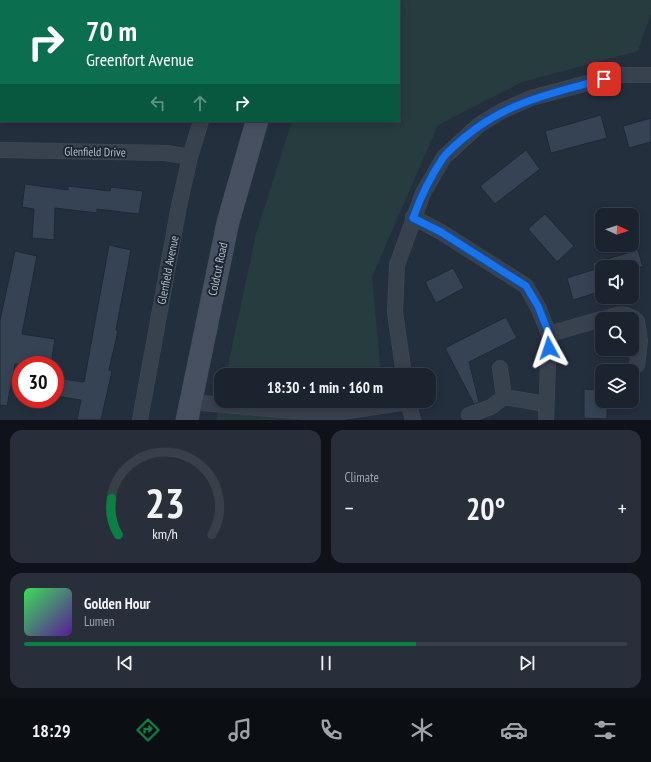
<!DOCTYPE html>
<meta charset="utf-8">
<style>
body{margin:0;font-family:"PT Sans Narrow",sans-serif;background:#282f3a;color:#f1f3f6;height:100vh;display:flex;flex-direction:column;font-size:15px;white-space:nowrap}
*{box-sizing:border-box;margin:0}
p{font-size:13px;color:#a0a4aa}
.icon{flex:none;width:22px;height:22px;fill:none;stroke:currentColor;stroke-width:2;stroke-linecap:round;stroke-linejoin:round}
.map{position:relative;height:420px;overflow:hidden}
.drawer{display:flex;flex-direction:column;gap:10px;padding:10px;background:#0f1319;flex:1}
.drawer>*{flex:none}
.top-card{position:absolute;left:0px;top:0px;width:400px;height:122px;box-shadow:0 2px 10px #0003,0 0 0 1px #39404a;background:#0b6e4f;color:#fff;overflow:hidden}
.needle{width:26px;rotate:93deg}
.buttons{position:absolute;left:595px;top:208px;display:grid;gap:8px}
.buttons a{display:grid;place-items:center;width:44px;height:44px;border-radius:8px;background:#1b232e;box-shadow:0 2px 10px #0003,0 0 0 1px #39404a;font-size:20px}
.speed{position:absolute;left:12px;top:356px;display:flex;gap:8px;font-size:20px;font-weight:700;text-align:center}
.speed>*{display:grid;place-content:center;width:52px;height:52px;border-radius:50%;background:#1b232e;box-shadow:0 2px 10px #0003,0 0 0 1px #39404a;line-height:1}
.speed .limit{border:6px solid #d22;background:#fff;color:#111}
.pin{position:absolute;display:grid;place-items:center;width:34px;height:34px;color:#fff;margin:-17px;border-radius:8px;box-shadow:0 2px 6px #0006}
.me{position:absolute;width:44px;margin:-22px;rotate:355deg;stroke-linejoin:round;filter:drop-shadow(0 0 3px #0008)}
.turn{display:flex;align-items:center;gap:14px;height:84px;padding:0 20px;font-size:18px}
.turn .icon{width:52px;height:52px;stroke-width:2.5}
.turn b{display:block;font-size:28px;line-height:34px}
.lanes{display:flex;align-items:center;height:38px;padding:0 20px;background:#0003;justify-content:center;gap:20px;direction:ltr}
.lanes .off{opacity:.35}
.big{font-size:30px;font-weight:700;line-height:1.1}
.drawer .card{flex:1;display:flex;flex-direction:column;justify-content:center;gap:6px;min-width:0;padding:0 14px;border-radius:12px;background:#282f3a}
.drawer .dial{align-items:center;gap:0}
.dial svg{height:104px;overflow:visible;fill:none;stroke:#39404a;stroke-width:7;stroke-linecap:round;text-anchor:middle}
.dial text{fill:#f1f3f6;stroke:none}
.song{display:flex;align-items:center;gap:12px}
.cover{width:48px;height:48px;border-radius:6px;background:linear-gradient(135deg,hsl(130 70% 55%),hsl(270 70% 35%))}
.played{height:4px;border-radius:2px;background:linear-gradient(90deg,#0b8043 65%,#39404a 65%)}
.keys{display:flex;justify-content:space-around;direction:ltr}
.heat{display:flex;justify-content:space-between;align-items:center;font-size:22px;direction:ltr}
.drawer .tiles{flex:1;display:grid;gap:10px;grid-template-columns:1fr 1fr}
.card:last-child{grid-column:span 2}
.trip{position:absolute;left:214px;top:368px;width:222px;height:40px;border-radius:12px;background:#1b232e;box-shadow:0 2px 10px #0003,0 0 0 1px #39404a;font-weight:700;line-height:40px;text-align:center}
.menu{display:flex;height:64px;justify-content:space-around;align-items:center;background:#0b0e12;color:#a0a4aa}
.menu .icon{width:28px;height:28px}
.menu .selected{color:#0b8043}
.menu b{font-size:18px;color:#f1f3f6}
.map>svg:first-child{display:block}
</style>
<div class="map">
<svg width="651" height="420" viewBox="0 0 651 420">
<rect width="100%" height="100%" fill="#242f3e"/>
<path fill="#263c3f" d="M 332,0 L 651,0 L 651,14 L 638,51 L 522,82 L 438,125 L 372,277 L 381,375 L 226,375 L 256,234 L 292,121 L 399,121 L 399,1 Z
M 221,398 L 221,401 L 357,401 L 296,420 L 216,420 Z"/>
<path fill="#364354" stroke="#1f2835" d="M 601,115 L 607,138 L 551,153 L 545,131 Z
M 651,118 L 651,142 L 629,148 L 623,126 Z
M 526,150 L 540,169 L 495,204 L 480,186 Z
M 25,184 L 68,190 L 68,186 L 110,191 L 111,187 L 143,191 L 139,214 L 97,209 L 97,213 L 55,208 L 54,240 L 32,238 L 34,209 L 22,207 Z
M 545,214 L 574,246 L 557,262 L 528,229 Z
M 109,245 L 131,250 L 116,330 L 118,331 L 109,370 L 112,371 L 101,420 L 77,420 L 81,400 L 55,396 L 55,378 L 84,382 Z
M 638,250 L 643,267 L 602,267 L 602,291 L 573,300 L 567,278 L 602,267 L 593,267 L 593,263 Z
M 15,251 L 37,256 L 22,334 L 55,339 L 51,365 L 15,364 L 7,406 L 0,405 L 0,320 Z
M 453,268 L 464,288 L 436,303 L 425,282 Z
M 506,317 L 517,338 L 469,362 L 479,402 L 474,404 L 445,348 Z
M 584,389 L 602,390 L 602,401 L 607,401 L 607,419 L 584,418 Z"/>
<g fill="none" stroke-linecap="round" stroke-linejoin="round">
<g stroke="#414a57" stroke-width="16">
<path id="street" d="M 35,1 L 35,0
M 238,1 L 239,0
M 0,150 L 166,153 L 190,157
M 413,217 L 441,232 L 526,286 L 538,307 L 549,334 L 546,420
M 603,319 C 618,315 624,310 637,321 L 640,341 L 637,365
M 549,334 L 602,319
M 404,375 L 395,312 L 397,265 L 423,193 L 444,157 L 479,125 L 502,111 L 531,98 L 618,75 L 651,75
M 504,397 L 546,404
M 408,401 L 413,420
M 190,402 L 328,414 L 408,402
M 469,415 L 491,407 L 504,397 L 500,368
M 140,420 L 179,206 L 190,157 L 201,121"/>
</g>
<g stroke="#414a57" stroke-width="23">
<path id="secondary" d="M 293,1 L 293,0
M 187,420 L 228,222 L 257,121"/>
</g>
<use href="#street" stroke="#38414e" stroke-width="15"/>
<use href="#secondary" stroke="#465061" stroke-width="22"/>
</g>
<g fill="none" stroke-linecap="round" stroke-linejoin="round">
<g stroke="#114b97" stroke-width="10">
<path id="route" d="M 549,348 L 549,334 L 538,306 L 526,286 L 441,232 L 413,218 C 421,196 430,177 443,158 C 449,150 458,143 465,137 C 506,102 553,93 604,79"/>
</g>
<use href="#route" stroke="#1a73e8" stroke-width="7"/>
</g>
<g text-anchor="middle" stroke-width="4" stroke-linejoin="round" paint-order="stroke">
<g font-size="12" fill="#b4bcc9" stroke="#1d2633">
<text transform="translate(95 152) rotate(1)" y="4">Glenfield Drive</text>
<text transform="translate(218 269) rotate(-78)" y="4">Coldcut Road</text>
<text transform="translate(168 270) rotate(-79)" y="4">Glenfield Avenue</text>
</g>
</g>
</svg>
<div class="buttons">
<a><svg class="needle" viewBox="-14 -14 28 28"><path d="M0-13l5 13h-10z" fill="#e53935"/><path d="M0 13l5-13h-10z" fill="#a0a4aa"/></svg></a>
<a><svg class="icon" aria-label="sound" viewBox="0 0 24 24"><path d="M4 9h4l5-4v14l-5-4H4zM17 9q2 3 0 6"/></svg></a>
<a><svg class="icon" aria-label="search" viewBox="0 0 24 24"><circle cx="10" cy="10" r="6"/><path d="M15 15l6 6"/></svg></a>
<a><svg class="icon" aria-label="layers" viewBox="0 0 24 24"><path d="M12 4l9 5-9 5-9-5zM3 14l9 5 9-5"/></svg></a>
</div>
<div class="speed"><div class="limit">30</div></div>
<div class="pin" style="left:604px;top:79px;background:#d93025"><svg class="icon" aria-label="arrive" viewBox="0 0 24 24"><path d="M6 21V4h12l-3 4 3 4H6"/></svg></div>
<svg class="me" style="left:549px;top:348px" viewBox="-20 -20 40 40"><path d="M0-17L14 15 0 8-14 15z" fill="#1a73e8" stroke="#fff" stroke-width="4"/></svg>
<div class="trip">18:30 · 1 min · 160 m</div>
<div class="top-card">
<div class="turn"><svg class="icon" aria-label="right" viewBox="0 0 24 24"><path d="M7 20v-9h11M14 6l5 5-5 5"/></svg><div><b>70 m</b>Greenfort Avenue</div></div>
<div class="lanes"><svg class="icon off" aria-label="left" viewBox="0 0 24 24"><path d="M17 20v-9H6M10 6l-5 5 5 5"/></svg><svg class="icon off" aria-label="ahead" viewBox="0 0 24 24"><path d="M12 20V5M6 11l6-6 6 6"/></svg><svg class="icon" aria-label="right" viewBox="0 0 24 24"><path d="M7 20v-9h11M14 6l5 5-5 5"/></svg></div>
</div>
</div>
<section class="drawer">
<div class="tiles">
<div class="card dial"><svg viewBox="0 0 100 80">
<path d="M14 69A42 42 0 1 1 86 69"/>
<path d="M14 69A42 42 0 0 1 9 41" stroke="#0b8043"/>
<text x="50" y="56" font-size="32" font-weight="700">23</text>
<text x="50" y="72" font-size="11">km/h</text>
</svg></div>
<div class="card"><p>Climate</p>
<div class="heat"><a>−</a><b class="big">20°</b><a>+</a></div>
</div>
<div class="card">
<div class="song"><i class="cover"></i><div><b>Golden Hour</b><p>Lumen</p></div></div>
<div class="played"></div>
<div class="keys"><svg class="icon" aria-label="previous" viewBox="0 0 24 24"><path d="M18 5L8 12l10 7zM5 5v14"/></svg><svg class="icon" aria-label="pause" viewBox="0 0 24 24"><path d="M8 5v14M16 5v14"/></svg><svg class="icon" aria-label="next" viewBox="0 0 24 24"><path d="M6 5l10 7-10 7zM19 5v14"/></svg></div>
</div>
</div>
</section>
<nav class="menu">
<b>18:29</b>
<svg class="icon selected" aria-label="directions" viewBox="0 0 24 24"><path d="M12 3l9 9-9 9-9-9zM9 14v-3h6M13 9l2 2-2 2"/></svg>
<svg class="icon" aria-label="music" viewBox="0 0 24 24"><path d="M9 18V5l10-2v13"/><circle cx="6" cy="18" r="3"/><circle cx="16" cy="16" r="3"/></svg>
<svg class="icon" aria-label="phone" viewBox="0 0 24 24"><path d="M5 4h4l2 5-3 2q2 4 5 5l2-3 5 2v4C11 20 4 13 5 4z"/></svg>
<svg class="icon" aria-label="climate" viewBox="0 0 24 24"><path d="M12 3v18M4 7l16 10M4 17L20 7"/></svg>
<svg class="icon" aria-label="car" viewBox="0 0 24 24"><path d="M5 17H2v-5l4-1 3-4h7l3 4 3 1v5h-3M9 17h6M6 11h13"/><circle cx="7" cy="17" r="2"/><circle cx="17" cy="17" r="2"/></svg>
<svg class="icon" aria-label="filters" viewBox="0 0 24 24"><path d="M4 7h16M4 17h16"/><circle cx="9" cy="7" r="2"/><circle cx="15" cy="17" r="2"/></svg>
</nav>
